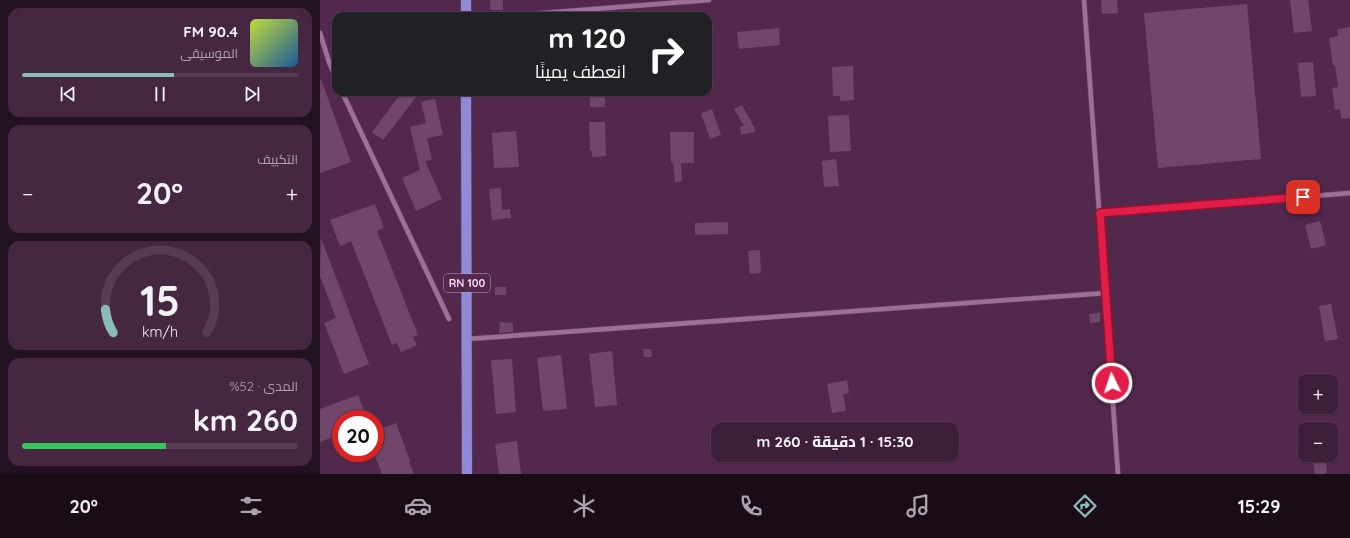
<!DOCTYPE html>
<html lang="ar">
<meta charset="utf-8">
<style>
body{margin:0;font-family:Quicksand,Cairo,sans-serif;background:#452742;color:#f1f3f6;direction:rtl;height:100vh;display:flex;flex-direction:column;font-size:15px;white-space:nowrap}
*{box-sizing:border-box;margin:0}
p{font-size:13px;color:#ada2af}
.icon{flex:none;width:22px;height:22px;fill:none;stroke:currentColor;stroke-width:2;stroke-linecap:round;stroke-linejoin:round}
.map{position:relative;flex:1;overflow:hidden;direction:ltr}
.drawer{display:flex;flex-direction:column;gap:8px;padding:8px;background:#221120;width:320px}
.drawer>*{flex:none}
.hud{position:absolute;left:12px;top:12px;width:380px;height:84px;border-radius:12px;box-shadow:0 1px 3px #0004,0 0 0 1px #573d54;direction:rtl;background:#202124;color:#fff;overflow:hidden}
.fabs{position:absolute;left:978px;top:374px;display:grid;gap:8px}
.fabs a{display:grid;place-items:center;width:40px;height:40px;border-radius:8px;background:#3e1f3a;box-shadow:0 1px 3px #0004,0 0 0 1px #573d54;font-size:20px}
.speed{position:absolute;left:12px;top:410px;display:flex;gap:8px;font-size:20px;font-weight:700;text-align:center}
.speed>*{display:grid;place-content:center;width:52px;height:52px;border-radius:50%;background:#3e1f3a;box-shadow:0 1px 3px #0004,0 0 0 1px #573d54;line-height:1}
.speed .limit{border:6px solid #d22;background:#fff;color:#111}
.pin{position:absolute;display:grid;place-items:center;width:34px;height:34px;color:#fff;margin:-17px;border-radius:8px;box-shadow:0 2px 6px #0006}
.me{position:absolute;width:44px;margin:-22px;rotate:356deg;stroke-linejoin:round;filter:drop-shadow(0 0 3px #0008)}
.turn{display:flex;align-items:center;gap:14px;height:84px;padding:0 20px;font-size:18px}
.turn .icon{width:52px;height:52px;stroke-width:2.5}
.turn b{display:block;font-size:28px;line-height:34px}
.big{font-size:30px;font-weight:800;line-height:1.1}
.drawer .card{flex:1;display:flex;flex-direction:column;justify-content:center;gap:6px;min-width:0;padding:0 14px;border-radius:12px;background:#452742}
.drawer .dial{align-items:center;gap:0}
.dial svg{height:104px;overflow:visible;fill:none;stroke:#573d54;stroke-width:7;stroke-linecap:round;text-anchor:middle}
.dial text{fill:#f1f3f6;stroke:none}
.song{display:flex;align-items:center;gap:12px}
.cover{width:48px;height:48px;border-radius:6px;background:linear-gradient(135deg,hsl(70 70% 55%),hsl(210 70% 35%))}
.played{height:4px;border-radius:2px;background:linear-gradient(90deg,#8bbbb9 55%,#573d54 55%)}
.keys{display:flex;justify-content:space-around;direction:ltr}
.heat{display:flex;justify-content:space-between;align-items:center;font-size:22px;direction:ltr}
.charge{height:6px;border-radius:3px;background:linear-gradient(90deg,#34c759 52%,#573d54 0)}
.trip{position:absolute;left:391px;top:422px;width:248px;height:40px;border-radius:12px;background:#3e1f3a;box-shadow:0 1px 3px #0004,0 0 0 1px #573d54;font-weight:800;line-height:40px;text-align:center;direction:rtl}
.menu{display:flex;height:64px;justify-content:space-around;align-items:center;background:#190c17;color:#ada2af}
.menu .icon{width:28px;height:28px}
.menu .on{color:#8bbbb9}
.menu b{font-size:18px;color:#f1f3f6}
main{display:flex;flex:1;min-height:0}
.map>svg:first-child{display:block}
</style>
<main>
<div class="map">
<svg width="1030" height="474" viewBox="0 0 1030 474">
<rect width="100%" height="100%" fill="#52294d"/>
<path fill="#71466b" d="M 170,0 L 183,0 L 183,10 L 170,10 Z
M 781,0 L 797,0 L 798,13 L 782,14 Z
M 970,0 L 988,0 L 992,31 L 974,33 Z
M 927,4 L 941,159 L 838,168 L 824,13 Z
M 1030,27 L 1030,118 L 1021,119 L 1020,109 L 1015,110 L 1012,88 L 1018,87 L 1015,65 L 1013,65 L 1009,38 L 1018,36 L 1017,29 Z
M 459,28 L 460,45 L 419,49 L 417,32 Z
M 993,62 L 996,96 L 981,97 L 978,63 Z
M 533,66 L 534,100 L 520,101 L 520,96 L 513,96 L 512,67 Z
M 1,79 L 31,162 L 0,173 L 0,80 Z
M 82,92 L 100,92 L 63,140 L 52,132 Z
M 270,92 L 285,92 L 285,107 L 270,107 Z
M 115,99 L 123,135 L 107,138 L 112,160 L 105,161 L 122,199 L 96,211 L 82,178 L 100,170 L 90,127 L 106,123 L 101,102 Z
M 422,105 L 434,127 L 435,132 L 421,135 L 420,127 L 424,126 L 414,109 Z
M 392,109 L 401,135 L 390,139 L 381,113 Z
M 529,115 L 531,151 L 510,152 L 508,116 Z
M 269,122 L 285,122 L 286,156 L 272,157 L 272,151 L 270,151 Z
M 196,131 L 199,167 L 174,168 L 172,133 Z
M 350,132 L 374,132 L 374,163 L 361,163 L 362,181 L 355,182 L 353,163 L 351,163 Z
M 516,159 L 519,186 L 504,187 L 502,161 Z
M 181,188 L 182,210 L 190,209 L 191,218 L 172,220 L 169,189 Z
M 55,204 L 64,228 L 57,231 L 98,335 L 93,337 L 97,345 L 81,352 L 77,343 L 72,345 L 31,241 L 20,246 L 10,220 Z
M 1000,221 L 1006,245 L 991,249 L 985,225 Z
M 408,222 L 408,234 L 375,235 L 375,223 Z
M 1,238 L 49,364 L 24,374 L 4,323 L 16,318 L 0,276 Z
M 440,250 L 441,273 L 430,274 L 428,251 Z
M 175,287 L 186,287 L 186,295 L 175,295 Z
M 1011,304 L 1018,339 L 1005,341 L 999,306 Z
M 780,313 L 780,322 L 770,323 L 769,314 Z
M 180,322 L 193,323 L 193,332 L 179,333 Z
M 323,349 L 331,349 L 332,357 L 324,357 Z
M 292,351 L 297,405 L 275,407 L 269,354 Z
M 241,355 L 247,409 L 223,411 L 217,358 Z
M 192,359 L 196,412 L 176,414 L 171,360 Z
M 527,380 L 529,393 L 523,394 L 526,411 L 512,413 L 507,384 Z
M 38,395 L 47,419 L 21,419 L 21,434 L 0,442 L 0,409 Z
M 76,423 L 90,461 L 89,462 L 94,474 L 62,474 L 55,456 L 55,431 Z
M 197,441 L 201,474 L 179,474 L 175,444 Z
M 1005,455 L 1007,471 L 1006,472 L 1006,474 L 995,474 L 992,457 Z"/>
<g fill="none" stroke-linecap="round" stroke-linejoin="round">
<g stroke="#6b4867" stroke-width="5.5">
<path id="lane" d="M 764,0 L 798,474
M 184,16 L 389,0
M 0,33 L 9,62 L 16,78
M 22,92 L 129,319
M 780,213 L 1030,193
M 147,339 L 786,293"/>
</g>
<g stroke="#6b4867" stroke-width="11">
<path id="primary" d="M 146,0 L 146,16
M 146,92 L 147,474"/>
</g>
<use href="#lane" stroke="#9e7098" stroke-width="4.5"/>
<use href="#primary" stroke="#8d8ad6" stroke-width="10"/>
</g>
<g fill="none" stroke-linecap="round" stroke-linejoin="round">
<g stroke="#92132f" stroke-width="10">
<path id="route" d="M 792,383 L 780,213 L 983,197"/>
</g>
<use href="#route" stroke="#e11d48" stroke-width="7"/>
</g>
<g text-anchor="middle" stroke-width="4" stroke-linejoin="round" paint-order="stroke">
<rect fill="#52294d" stroke="#c3a5be" stroke-width="1" x="124" y="274" width="46" height="18" rx="3"/>
<g font-size="11" font-weight="bold" fill="#f4daef">
<text x="147" y="287">RN 100</text>
</g>
</g>
</svg>
<div class="fabs">
<a>+</a>
<a>−</a>
</div>
<div class="speed"><div class="limit">20</div></div>
<div class="pin" style="left:983px;top:197px;background:#d93025"><svg class="icon" aria-label="arrive" viewBox="0 0 24 24"><path d="M6 21V4h12l-3 4 3 4H6"/></svg></div>
<svg class="me" style="left:792px;top:383px" viewBox="-20 -20 40 40"><circle r="17" fill="#e11d48" stroke="#fff" stroke-width="3"/><path d="M0-11L8 9 0 5-8 9z" fill="#fff"/></svg>
<div class="trip">15:30 · 1 دقيقة · 260 m</div>
<div class="hud">
<div class="turn"><svg class="icon" aria-label="right" viewBox="0 0 24 24"><path d="M7 20v-9h11M14 6l5 5-5 5"/></svg><div><b>120 m</b>انعطف يمينًا</div></div>
</div>
</div>
<section class="drawer">
<div class="card">
<div class="song"><i class="cover"></i><div><b>90.4 FM</b><p>الموسيقى</p></div></div>
<div class="played"></div>
<div class="keys"><svg class="icon" aria-label="previous" viewBox="0 0 24 24"><path d="M18 5L8 12l10 7zM5 5v14"/></svg><svg class="icon" aria-label="pause" viewBox="0 0 24 24"><path d="M8 5v14M16 5v14"/></svg><svg class="icon" aria-label="next" viewBox="0 0 24 24"><path d="M6 5l10 7-10 7zM19 5v14"/></svg></div>
</div>
<div class="card"><p>التكييف</p>
<div class="heat"><a>−</a><b class="big">20°</b><a>+</a></div>
</div>
<div class="card dial"><svg viewBox="0 0 100 80">
<path d="M14 69A42 42 0 1 1 86 69"/>
<path d="M14 69A42 42 0 0 1 8 51" stroke="#8bbbb9"/>
<text x="50" y="56" font-size="32" font-weight="700">15</text>
<text x="50" y="72" font-size="11">km/h</text>
</svg></div>
<div class="card"><p>المدى · 52%</p><b class="big">260 km</b><div class="charge"></div></div>
</section>
</main>
<nav class="menu">
<b>15:29</b>
<svg class="icon on" aria-label="directions" viewBox="0 0 24 24"><path d="M12 3l9 9-9 9-9-9zM9 14v-3h6M13 9l2 2-2 2"/></svg>
<svg class="icon" aria-label="music" viewBox="0 0 24 24"><path d="M9 18V5l10-2v13"/><circle cx="6" cy="18" r="3"/><circle cx="16" cy="16" r="3"/></svg>
<svg class="icon" aria-label="phone" viewBox="0 0 24 24"><path d="M5 4h4l2 5-3 2q2 4 5 5l2-3 5 2v4C11 20 4 13 5 4z"/></svg>
<svg class="icon" aria-label="climate" viewBox="0 0 24 24"><path d="M12 3v18M4 7l16 10M4 17L20 7"/></svg>
<svg class="icon" aria-label="car" viewBox="0 0 24 24"><path d="M5 17H2v-5l4-1 3-4h7l3 4 3 1v5h-3M9 17h6M6 11h13"/><circle cx="7" cy="17" r="2"/><circle cx="17" cy="17" r="2"/></svg>
<svg class="icon" aria-label="filters" viewBox="0 0 24 24"><path d="M4 7h16M4 17h16"/><circle cx="9" cy="7" r="2"/><circle cx="15" cy="17" r="2"/></svg>
<b>20°</b>
</nav>
